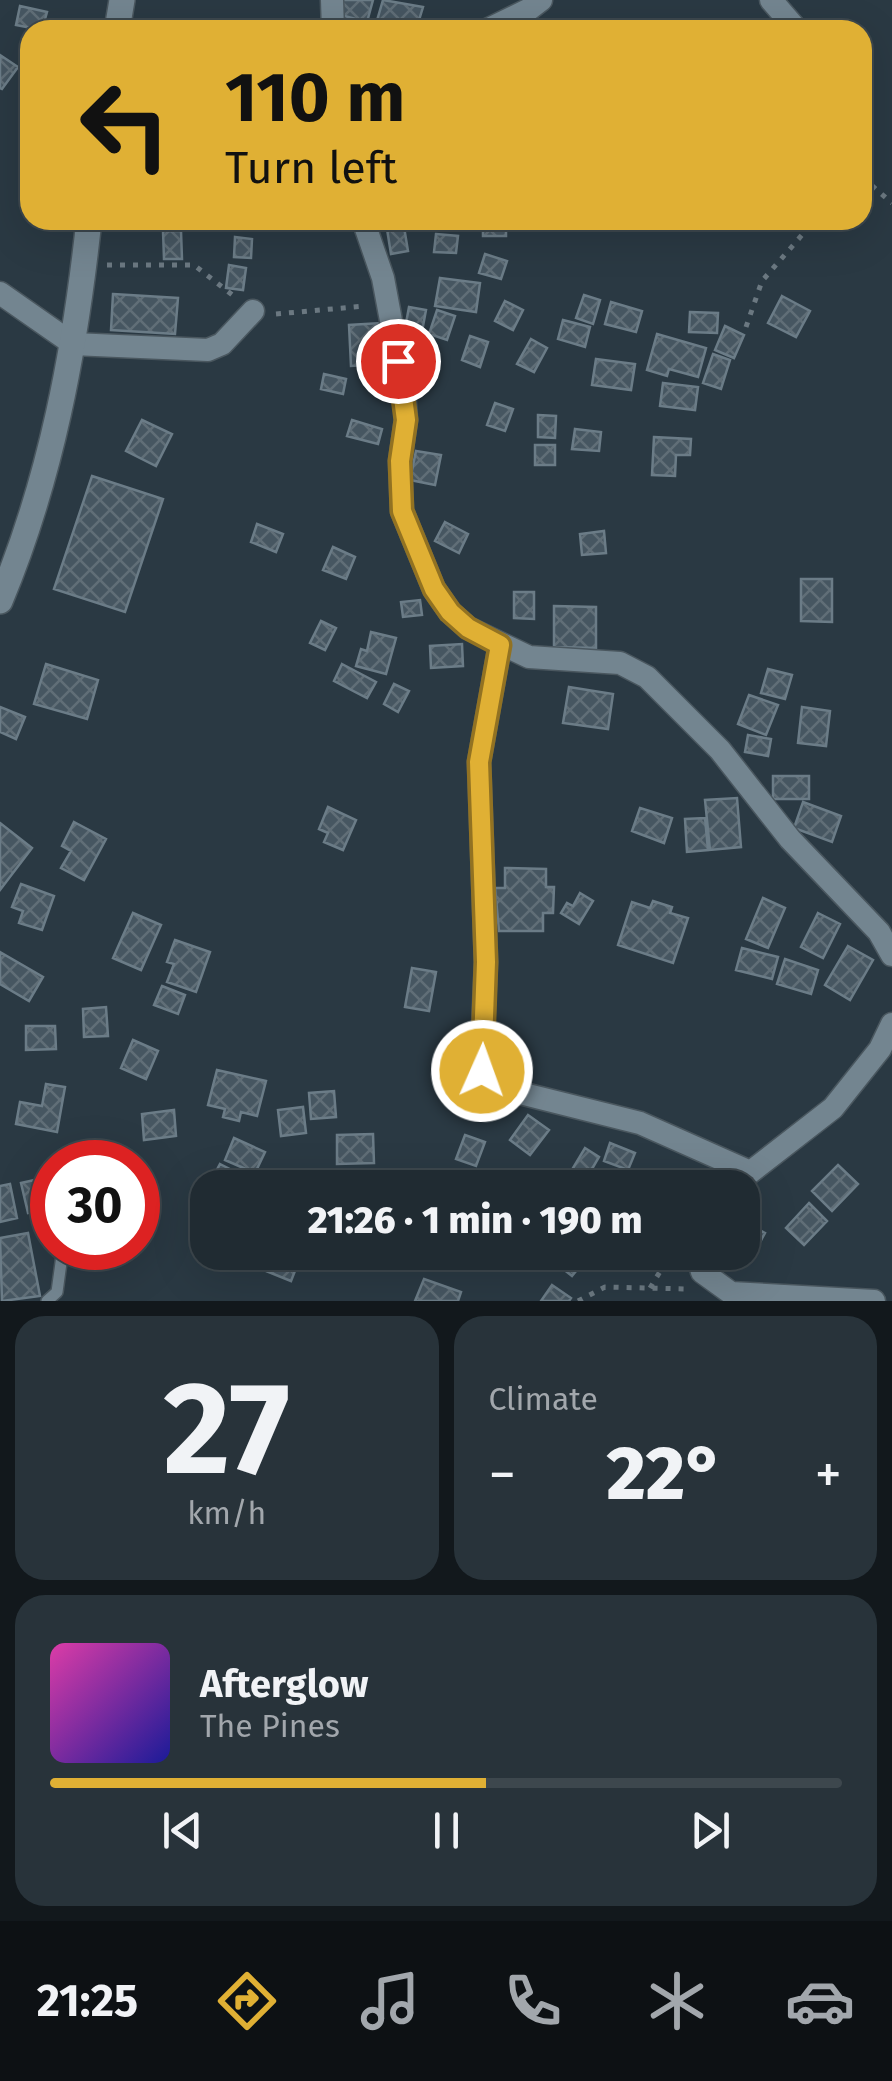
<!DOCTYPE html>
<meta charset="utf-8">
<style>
body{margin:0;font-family:"Fira Sans",sans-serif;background:#28333a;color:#f1f3f6;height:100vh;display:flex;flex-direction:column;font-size:38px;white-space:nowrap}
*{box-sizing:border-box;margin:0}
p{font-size:32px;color:#a2a7ac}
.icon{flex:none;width:55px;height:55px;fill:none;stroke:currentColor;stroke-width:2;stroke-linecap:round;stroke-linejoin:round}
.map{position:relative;height:1301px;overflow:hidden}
.panel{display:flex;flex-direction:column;gap:15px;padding:15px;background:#12181c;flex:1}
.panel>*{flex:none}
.hud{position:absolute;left:20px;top:20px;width:852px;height:210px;border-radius:30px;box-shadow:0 10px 40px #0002,0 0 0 2px #3d474d;background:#e0b034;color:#111;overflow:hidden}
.speed{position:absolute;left:30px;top:1140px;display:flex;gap:20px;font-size:50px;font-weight:700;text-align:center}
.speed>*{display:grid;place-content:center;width:130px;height:130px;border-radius:50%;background:#202b32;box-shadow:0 10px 40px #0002,0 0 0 2px #3d474d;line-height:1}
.speed .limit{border:15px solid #d22;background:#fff;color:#111}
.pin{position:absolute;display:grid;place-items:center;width:85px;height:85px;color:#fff;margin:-42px;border:5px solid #fff;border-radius:50%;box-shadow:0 2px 10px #0007}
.me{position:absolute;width:110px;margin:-55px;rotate:2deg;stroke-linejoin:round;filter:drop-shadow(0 0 8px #0008)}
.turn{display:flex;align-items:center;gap:35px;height:210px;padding:0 40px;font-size:45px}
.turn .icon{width:130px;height:130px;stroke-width:2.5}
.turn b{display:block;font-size:70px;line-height:85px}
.big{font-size:75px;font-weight:800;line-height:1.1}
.panel .card{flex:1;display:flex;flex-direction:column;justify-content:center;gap:15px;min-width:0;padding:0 35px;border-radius:30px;background:#28333a}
.panel .dial{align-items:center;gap:0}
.dial b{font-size:130px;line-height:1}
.song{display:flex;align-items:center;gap:30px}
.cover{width:120px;height:120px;border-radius:15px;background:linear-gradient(135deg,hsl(320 70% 55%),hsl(240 70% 35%))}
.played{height:10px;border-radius:5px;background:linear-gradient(90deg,#e0b034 55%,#3d474d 55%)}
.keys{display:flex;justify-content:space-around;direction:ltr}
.heat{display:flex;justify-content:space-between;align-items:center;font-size:55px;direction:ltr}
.panel .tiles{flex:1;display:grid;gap:15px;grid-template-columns:1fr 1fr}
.card:last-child{grid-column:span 2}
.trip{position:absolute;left:190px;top:1170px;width:570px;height:100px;border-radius:30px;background:#202b32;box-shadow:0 10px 40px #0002,0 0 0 2px #3d474d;font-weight:800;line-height:100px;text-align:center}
.tabs{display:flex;height:160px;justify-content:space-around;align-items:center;background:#0d1114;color:#a2a7ac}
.tabs .icon{width:70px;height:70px}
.tabs .selected{color:#e0b034}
.tabs b{font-size:45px;color:#f1f3f6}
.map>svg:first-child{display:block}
</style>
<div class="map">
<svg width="892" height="1301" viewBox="0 0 892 1301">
<defs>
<pattern id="building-cross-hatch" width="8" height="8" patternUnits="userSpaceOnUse" patternTransform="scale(2.5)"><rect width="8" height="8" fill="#465661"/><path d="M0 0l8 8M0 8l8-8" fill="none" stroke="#606e77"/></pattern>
</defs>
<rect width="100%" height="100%" fill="#2a3943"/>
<path fill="url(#building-cross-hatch)" stroke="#6b7c87" stroke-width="2.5" d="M 341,0 L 373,0 L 367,22 L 337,14 Z
M 383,0 L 423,7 L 416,30 L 397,30 L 376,24 Z
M 20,6 L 47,12 L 42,30 L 16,25 Z
M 0,55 L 18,67 L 2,89 L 0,88 Z
M 483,220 L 506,220 L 506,236 L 483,236 Z
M 404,227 L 408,251 L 391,254 L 387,229 Z
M 163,231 L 181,231 L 182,259 L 164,259 Z
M 436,234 L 458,236 L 456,253 L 434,252 Z
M 235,237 L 252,239 L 251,258 L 234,257 Z
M 485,254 L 507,261 L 501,279 L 479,273 Z
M 229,265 L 246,268 L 243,290 L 226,288 Z
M 440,278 L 480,283 L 476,312 L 435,306 Z
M 113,294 L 178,298 L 175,334 L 111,330 Z
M 584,295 L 600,300 L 593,324 L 576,318 Z
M 782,296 L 810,311 L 796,337 L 768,323 Z
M 505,301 L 523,310 L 513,330 L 495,321 Z
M 611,302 L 642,311 L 636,332 L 605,324 Z
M 409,307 L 426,310 L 421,337 L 404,334 Z
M 437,310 L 455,316 L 447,340 L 429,334 Z
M 690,312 L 718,313 L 717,333 L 689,332 Z
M 563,320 L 590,327 L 585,347 L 558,339 Z
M 381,323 L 383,364 L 351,366 L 349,325 Z
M 725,326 L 744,335 L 734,358 L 715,350 Z
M 657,334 L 706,348 L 698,377 L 669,369 L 667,376 L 647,370 Z
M 470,336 L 488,342 L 480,367 L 462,360 Z
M 531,339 L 547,348 L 534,372 L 517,364 Z
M 713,354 L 730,360 L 721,389 L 703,383 Z
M 596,359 L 635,364 L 631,390 L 592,385 Z
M 324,374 L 346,379 L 343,394 L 321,389 Z
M 663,383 L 698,387 L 695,410 L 660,406 Z
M 495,403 L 513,409 L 505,431 L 487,425 Z
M 538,415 L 556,416 L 555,438 L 538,437 Z
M 142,420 L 172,434 L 156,466 L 126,451 Z
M 352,420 L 382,429 L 378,444 L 347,436 Z
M 575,429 L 601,432 L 599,451 L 572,449 Z
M 654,437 L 691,439 L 690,455 L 676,455 L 675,476 L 652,475 Z
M 535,445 L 555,445 L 555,465 L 535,465 Z
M 416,451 L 441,455 L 435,485 L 410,480 Z
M 92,476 L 163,499 L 125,612 L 54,589 Z
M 445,522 L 468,534 L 459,553 L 435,541 Z
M 257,524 L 283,534 L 276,552 L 251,542 Z
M 604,531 L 606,553 L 582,555 L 580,534 Z
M 333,547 L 355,557 L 346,579 L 323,570 Z
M 801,579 L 832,579 L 832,622 L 801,621 Z
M 514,592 L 534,592 L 534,619 L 514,618 Z
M 420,600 L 422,615 L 403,617 L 401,602 Z
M 554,606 L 596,607 L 596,648 L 554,647 Z
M 321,621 L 336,628 L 325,650 L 310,643 Z
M 371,632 L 396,638 L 386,674 L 356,666 L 361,649 L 367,651 Z
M 462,644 L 463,666 L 431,668 L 430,646 Z
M 46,664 L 98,680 L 87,719 L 34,704 Z
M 342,664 L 376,682 L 367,698 L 334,681 Z
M 768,669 L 792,675 L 785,699 L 761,693 Z
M 394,684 L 409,691 L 398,712 L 384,704 Z
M 569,687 L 613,694 L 608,729 L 563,723 Z
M 749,695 L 778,705 L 766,735 L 738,724 Z
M 0,707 L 25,717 L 16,739 L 0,732 Z
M 802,707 L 830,711 L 826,746 L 798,743 Z
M 748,735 L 771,739 L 768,756 L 745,752 Z
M 773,776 L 809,776 L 809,799 L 773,799 Z
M 737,798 L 741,847 L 710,850 L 705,800 Z
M 803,802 L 841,816 L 832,842 L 794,828 Z
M 328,807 L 356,820 L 343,850 L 324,842 L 328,833 L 319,829 Z
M 640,808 L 672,818 L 664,843 L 632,831 Z
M 705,818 L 708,850 L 687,852 L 685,819 Z
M 74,822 L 106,839 L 84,880 L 61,868 L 71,851 L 62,846 Z
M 0,823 L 32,848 L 0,890 Z
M 505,868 L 546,869 L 546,887 L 554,887 L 553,913 L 543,913 L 543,931 L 499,931 L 495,888 L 505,888 Z
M 21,884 L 54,896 L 42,930 L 19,923 L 23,911 L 12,907 Z
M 580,893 L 593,901 L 579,924 L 561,913 L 567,903 L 573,906 Z
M 763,898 L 785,908 L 768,948 L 746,939 Z
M 653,901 L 672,907 L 670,913 L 688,918 L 673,963 L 618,945 L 632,902 L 650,908 Z
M 133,913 L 161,925 L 141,970 L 113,958 Z
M 818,913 L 840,924 L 823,958 L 801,947 Z
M 175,940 L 210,952 L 196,992 L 167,982 L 174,964 L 167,962 Z
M 848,946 L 873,960 L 850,1000 L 825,985 Z
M 742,948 L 778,957 L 772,979 L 736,970 Z
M 0,952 L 43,977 L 29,1001 L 0,984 Z
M 785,959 L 818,970 L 811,994 L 777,984 Z
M 412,968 L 436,972 L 429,1011 L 405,1007 Z
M 162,986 L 185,995 L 178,1014 L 154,1005 Z
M 106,1007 L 108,1036 L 84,1037 L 83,1009 Z
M 26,1026 L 55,1026 L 56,1049 L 26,1050 Z
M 133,1040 L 158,1051 L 146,1079 L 121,1068 Z
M 217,1070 L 266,1081 L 257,1116 L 241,1112 L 239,1121 L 223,1117 L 225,1109 L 208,1105 Z
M 46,1084 L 65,1087 L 57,1132 L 16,1124 L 20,1102 L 42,1106 Z
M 334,1091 L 336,1117 L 311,1119 L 309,1093 Z
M 303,1107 L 306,1133 L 281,1136 L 278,1110 Z
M 174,1110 L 176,1136 L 144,1140 L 142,1114 Z
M 528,1115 L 549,1130 L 530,1155 L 510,1140 Z
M 373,1134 L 374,1163 L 337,1164 L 337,1135 Z
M 465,1135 L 485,1142 L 476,1166 L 456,1159 Z
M 234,1138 L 265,1152 L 255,1173 L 225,1160 Z
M 610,1143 L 635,1153 L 628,1170 L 604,1161 Z
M 94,1148 L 124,1148 L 124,1162 L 94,1162 Z
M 585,1148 L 599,1157 L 585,1181 L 570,1173 Z
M 220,1164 L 255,1182 L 252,1188 L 209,1185 Z
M 838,1165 L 858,1184 L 832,1211 L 812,1191 Z
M 48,1177 L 52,1207 L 28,1213 L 21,1183 Z
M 10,1184 L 17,1218 L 0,1222 L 0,1186 Z
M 809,1203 L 827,1221 L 804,1245 L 786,1228 Z
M 742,1221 L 765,1233 L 753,1255 L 742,1249 Z
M 28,1233 L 40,1296 L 2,1301 L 0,1238 Z
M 256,1252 L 300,1252 L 302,1253 L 291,1281 L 251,1265 Z
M 552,1252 L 576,1252 L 585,1260 L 572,1276 L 548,1257 Z
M 424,1279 L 461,1292 L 458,1301 L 415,1301 Z
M 552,1285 L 571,1298 L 569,1301 L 541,1301 Z"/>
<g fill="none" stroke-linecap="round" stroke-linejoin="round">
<g stroke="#4a575f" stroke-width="14">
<path id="lane" d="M 47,1301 L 57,1292 L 63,1248"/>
</g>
<g stroke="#4a575f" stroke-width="25">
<path id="street" d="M 332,0 L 333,30
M 771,0 L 797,30
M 487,30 L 528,10 L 541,0
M 363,220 L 383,278 L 404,390 L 406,420 L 400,461 L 402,511 L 434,589 L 450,612 L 468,628 L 529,657 L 620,663 L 647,677 L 720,750 L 790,839 L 879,932 L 892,955
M 0,293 L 73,344 L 208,350 L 222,344 L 253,311
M 500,645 L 479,762 L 486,962 L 481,1071 L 492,1086 L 640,1123 L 748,1171
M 730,1188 L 833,1108 L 880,1049 L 892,1024
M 697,1252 L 702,1272 L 731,1293 L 874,1301"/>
</g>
<g stroke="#4a575f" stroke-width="28">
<path id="secondary" d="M 117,30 L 122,0
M 0,601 C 51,479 75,351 89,220"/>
</g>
<path stroke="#6b7881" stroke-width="5" stroke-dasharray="5 8" stroke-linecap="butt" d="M 862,177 L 892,203
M 107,265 L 194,265 L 235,297
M 276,314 L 365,306
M 746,327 L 762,281 L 815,220
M 650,1288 L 672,1252
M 578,1301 L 605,1287 L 687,1289"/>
<use href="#lane" stroke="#738590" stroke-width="11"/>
<use href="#street" stroke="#738590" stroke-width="22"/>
<use href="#secondary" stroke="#738590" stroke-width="25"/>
</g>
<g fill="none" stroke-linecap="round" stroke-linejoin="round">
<g stroke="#927222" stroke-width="25">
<path id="route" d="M 398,361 L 406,420 L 400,461 L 402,511 L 434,589 L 450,612 L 468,628 L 500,645 L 479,762 L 486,962 L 482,1071"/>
</g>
<use href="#route" stroke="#e0b034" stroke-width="18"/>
</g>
</svg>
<div class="speed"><div class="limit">30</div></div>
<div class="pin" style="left:398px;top:361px;background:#d93025"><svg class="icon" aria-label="arrive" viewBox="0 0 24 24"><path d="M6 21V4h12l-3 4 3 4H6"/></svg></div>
<svg class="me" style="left:482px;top:1071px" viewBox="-20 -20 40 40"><circle r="17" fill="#e0b034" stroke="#fff" stroke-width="3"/><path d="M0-11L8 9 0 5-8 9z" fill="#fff"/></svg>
<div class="trip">21:26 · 1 min · 190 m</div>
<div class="hud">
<div class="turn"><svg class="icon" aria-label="left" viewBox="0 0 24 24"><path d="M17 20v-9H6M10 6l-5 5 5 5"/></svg><div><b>110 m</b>Turn left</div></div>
</div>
</div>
<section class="panel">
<div class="tiles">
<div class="card dial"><b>27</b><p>km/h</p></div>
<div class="card"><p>Climate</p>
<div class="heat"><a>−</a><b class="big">22°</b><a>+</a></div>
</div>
<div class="card">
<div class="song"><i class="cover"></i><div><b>Afterglow</b><p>The Pines</p></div></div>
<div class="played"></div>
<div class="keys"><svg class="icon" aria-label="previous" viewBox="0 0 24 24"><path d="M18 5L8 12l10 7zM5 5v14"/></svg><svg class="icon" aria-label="pause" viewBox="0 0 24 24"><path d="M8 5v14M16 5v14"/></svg><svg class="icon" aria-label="next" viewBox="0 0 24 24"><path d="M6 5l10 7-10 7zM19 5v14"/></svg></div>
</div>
</div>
</section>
<nav class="tabs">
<b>21:25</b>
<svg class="icon selected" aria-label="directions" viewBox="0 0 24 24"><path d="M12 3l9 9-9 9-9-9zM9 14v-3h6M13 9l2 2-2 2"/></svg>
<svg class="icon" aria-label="music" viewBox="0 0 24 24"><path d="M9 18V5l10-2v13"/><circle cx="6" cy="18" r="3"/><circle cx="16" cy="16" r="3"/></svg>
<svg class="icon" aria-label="phone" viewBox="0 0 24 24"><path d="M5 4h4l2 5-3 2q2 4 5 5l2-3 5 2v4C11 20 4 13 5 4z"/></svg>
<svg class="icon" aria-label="climate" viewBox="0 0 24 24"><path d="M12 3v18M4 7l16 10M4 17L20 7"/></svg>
<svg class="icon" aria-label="car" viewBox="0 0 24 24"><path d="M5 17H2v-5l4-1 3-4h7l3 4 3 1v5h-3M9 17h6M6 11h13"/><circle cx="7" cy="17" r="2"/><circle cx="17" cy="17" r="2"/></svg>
</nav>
